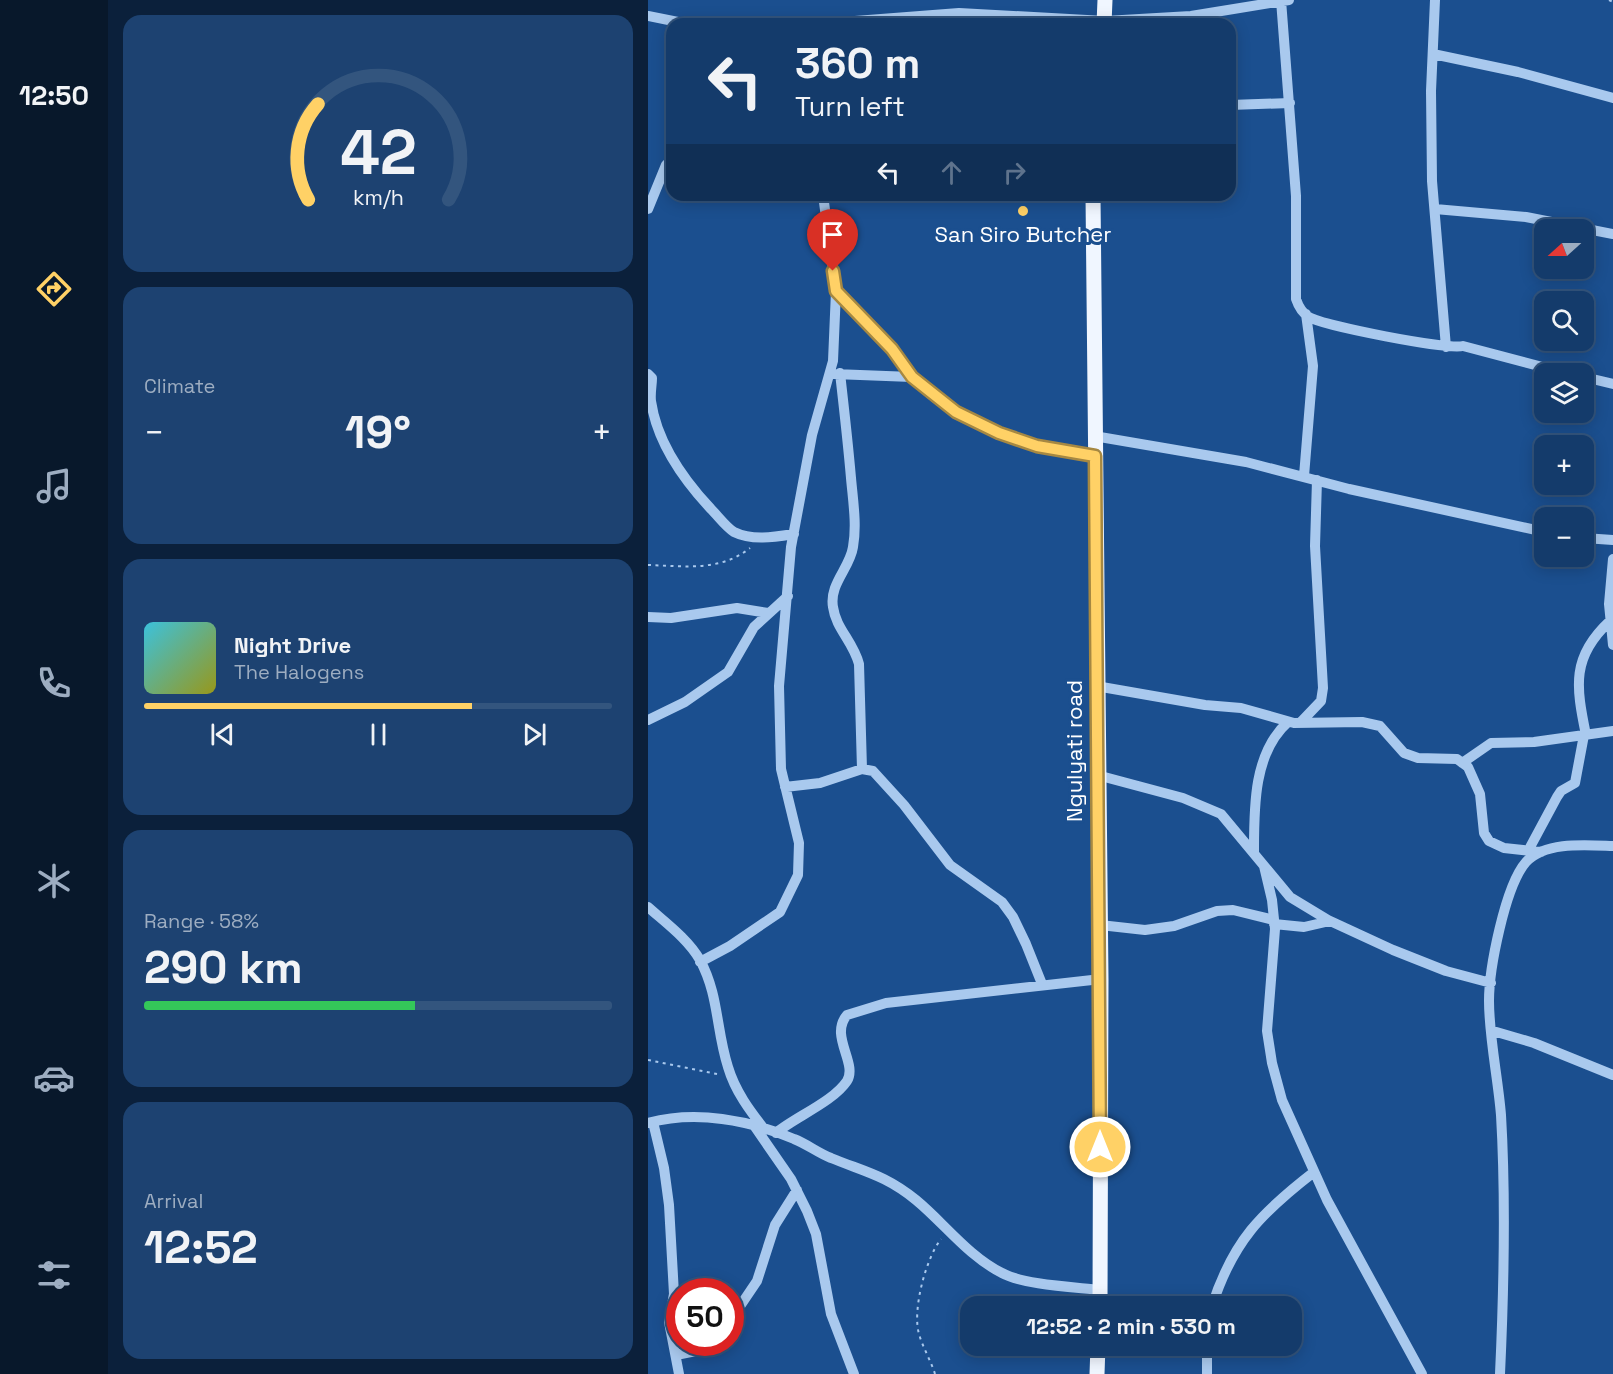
<!DOCTYPE html>
<meta charset="utf-8">
<style>
body{margin:0;font-family:"Space Grotesk",sans-serif;background:#1d4271;color:#f1f3f6;height:100vh;display:flex;flex-direction:column;font-size:22px;white-space:nowrap}
*{box-sizing:border-box;margin:0}
p{font-size:20px;color:#9dadc1}
.icon{flex:none;width:33px;height:33px;fill:none;stroke:currentColor;stroke-width:2;stroke-linecap:round;stroke-linejoin:round}
.map{position:relative;flex:1;overflow:hidden}
.details{display:flex;flex-direction:column;gap:15px;padding:15px;background:#0b203b;width:540px}
.details>*{flex:none}
.guide{position:absolute;left:18px;top:18px;width:570px;height:183px;border-radius:18px;box-shadow:0 3px 15px #0003,0 0 0 2px #33557e;background:#143b6b;color:#f1f3f6;overflow:hidden}
.needle{width:39px;rotate:249deg}
.fabs{position:absolute;left:886px;top:219px;display:grid;gap:12px}
.fabs a{display:grid;place-items:center;width:60px;height:60px;border-radius:12px;background:#143b6b;box-shadow:0 3px 15px #0003,0 0 0 2px #33557e;font-size:30px}
.speed{position:absolute;left:18px;top:1278px;display:flex;gap:12px;font-size:30px;font-weight:700;text-align:center}
.speed>*{display:grid;place-content:center;width:78px;height:78px;border-radius:50%;background:#143b6b;box-shadow:0 3px 15px #0003,0 0 0 2px #33557e;line-height:1}
.speed .limit{border:9px solid #d22;background:#fff;color:#111}
.pin{position:absolute;display:grid;place-items:center;width:51px;height:51px;color:#fff;margin:-62px -26px;border-radius:50% 50% 50% 0;rotate:-45deg;box-shadow:0 0 6px #0007}
.pin .icon{rotate:45deg}
.me{position:absolute;width:66px;margin:-33px;rotate:0deg;stroke-linejoin:round;filter:drop-shadow(0 0 4px #0008)}
.turn{display:flex;align-items:center;gap:21px;height:126px;padding:0 30px;font-size:27px}
.turn .icon{width:78px;height:78px;stroke-width:2.5}
.turn b{display:block;font-size:42px;line-height:51px}
.lanes{display:flex;align-items:center;height:57px;padding:0 30px;background:#0003;justify-content:center;gap:30px;direction:ltr}
.lanes .off{opacity:.35}
.big{font-size:45px;font-weight:800;line-height:1.1}
.details .widget{flex:1;display:flex;flex-direction:column;justify-content:center;gap:9px;min-width:0;padding:0 21px;border-radius:18px;background:#1d4271}
.details .dial{align-items:center;gap:0}
.dial svg{height:156px;overflow:visible;fill:none;stroke:#33557e;stroke-width:7;stroke-linecap:round;text-anchor:middle}
.dial text{fill:#f1f3f6;stroke:none}
.song{display:flex;align-items:center;gap:18px}
.cover{width:72px;height:72px;border-radius:9px;background:linear-gradient(135deg,hsl(190 70% 55%),hsl(60 70% 35%))}
.played{height:6px;border-radius:3px;background:linear-gradient(90deg,#ffd166 70%,#33557e 70%)}
.keys{display:flex;justify-content:space-around;direction:ltr}
.heat{display:flex;justify-content:space-between;align-items:center;font-size:33px;direction:ltr}
.charge{height:9px;border-radius:4px;background:linear-gradient(90deg,#34c759 58%,#33557e 0)}
.trip{position:absolute;left:312px;top:1296px;width:342px;height:60px;border-radius:18px;background:#143b6b;box-shadow:0 3px 15px #0003,0 0 0 2px #33557e;font-weight:800;line-height:60px;text-align:center}
main{display:flex;flex:1;min-height:0}
.dock{display:flex;flex-direction:column;width:108px;justify-content:space-around;align-items:center;background:#08182b;color:#9dadc1}
.dock .icon{width:42px;height:42px}
.dock .active{color:#ffd166}
.dock b{font-size:27px;color:#f1f3f6}
.map>svg:first-child{display:block}
</style>
<main>
<nav class="dock">
<b>12:50</b>
<svg class="icon active" aria-label="directions" viewBox="0 0 24 24"><path d="M12 3l9 9-9 9-9-9zM9 14v-3h6M13 9l2 2-2 2"/></svg>
<svg class="icon" aria-label="music" viewBox="0 0 24 24"><path d="M9 18V5l10-2v13"/><circle cx="6" cy="18" r="3"/><circle cx="16" cy="16" r="3"/></svg>
<svg class="icon" aria-label="phone" viewBox="0 0 24 24"><path d="M5 4h4l2 5-3 2q2 4 5 5l2-3 5 2v4C11 20 4 13 5 4z"/></svg>
<svg class="icon" aria-label="climate" viewBox="0 0 24 24"><path d="M12 3v18M4 7l16 10M4 17L20 7"/></svg>
<svg class="icon" aria-label="car" viewBox="0 0 24 24"><path d="M5 17H2v-5l4-1 3-4h7l3 4 3 1v5h-3M9 17h6M6 11h13"/><circle cx="7" cy="17" r="2"/><circle cx="17" cy="17" r="2"/></svg>
<svg class="icon" aria-label="filters" viewBox="0 0 24 24"><path d="M4 7h16M4 17h16"/><circle cx="9" cy="7" r="2"/><circle cx="15" cy="17" r="2"/></svg>
</nav>
<section class="details">
<div class="widget dial"><svg viewBox="0 0 100 80">
<path d="M14 69A42 42 0 1 1 86 69"/>
<path d="M14 69A42 42 0 0 1 19 20" stroke="#ffd166"/>
<text x="50" y="56" font-size="32" font-weight="700">42</text>
<text x="50" y="72" font-size="11">km/h</text>
</svg></div>
<div class="widget"><p>Climate</p>
<div class="heat"><a>−</a><b class="big">19°</b><a>+</a></div>
</div>
<div class="widget">
<div class="song"><i class="cover"></i><div><b>Night Drive</b><p>The Halogens</p></div></div>
<div class="played"></div>
<div class="keys"><svg class="icon" aria-label="previous" viewBox="0 0 24 24"><path d="M18 5L8 12l10 7zM5 5v14"/></svg><svg class="icon" aria-label="pause" viewBox="0 0 24 24"><path d="M8 5v14M16 5v14"/></svg><svg class="icon" aria-label="next" viewBox="0 0 24 24"><path d="M6 5l10 7-10 7zM19 5v14"/></svg></div>
</div>
<div class="widget"><p>Range · 58%</p><b class="big">290 km</b><div class="charge"></div></div>
<div class="widget"><p>Arrival</p><b class="big">12:52</b></div>
</section>
<div class="map">
<svg width="965" height="1374" viewBox="0 0 965 1374">
<rect width="100%" height="100%" fill="#1b4f8f"/>
<g fill="none" stroke-linecap="round" stroke-linejoin="round">
<path stroke="#a9c9ee" stroke-width="2" stroke-dasharray="3 4.5" stroke-linecap="butt" d="M 961,0 L 965,2
M 0,565 C 35,566 72,572 102,548
M 0,1060 L 69,1074
M 287,1374 C 283,1361 275,1348 271,1334 C 264,1310 278,1258 293,1239"/>
<path stroke="#a9c9ee" stroke-width="10" d="M 633,0 L 648,196 L 648,299 C 650,305 654,313 661,317 C 676,326 799,350 815,346 L 921,374
M 787,0 L 783,91 L 784,181 L 798,347
M 0,16 L 40,24
M 168,24 L 311,13 L 457,21 L 543,16 L 641,0
M 785,54 L 870,72 L 965,98
M 582,105 L 642,103
M 0,209 L 18,165 L 24,159
M 787,209 L 878,217 L 965,234
M 188,291 C 206,309 225,328 242,347 C 250,356 255,368 264,377 C 311,427 381,445 447,457
M 192,373 C 196,408 200,443 203,478 C 205,501 209,525 205,547 C 202,568 181,584 185,607 C 188,629 205,641 211,664 L 214,769
M 0,374 L 4,378 C 4,385 2,393 3,401 C 9,443 35,479 63,509 C 70,516 78,527 86,532 C 104,541 127,537 146,534
M 186,374 L 264,377
M 936,377 L 965,384
M 446,436 L 598,462 L 701,489 L 897,532
M 656,476 L 665,366 L 658,314
M 936,538 L 965,540
M 965,559 L 961,604 L 965,645
M 0,617 L 23,618 L 89,608 L 120,613
M 448,686 L 557,705 L 593,708 L 646,723 L 714,722 L 732,726 L 756,753 L 770,758 L 809,759 L 820,767 L 832,794 L 836,833 L 841,841 L 856,848 L 893,852
M 0,720 L 37,702 L 80,672 L 106,627 L 140,596
M 652,723 L 673,701 L 675,688 L 667,546 L 669,480
M 938,735 C 928,686 923,657 962,621
M 814,763 L 843,743 L 886,742 L 965,731
M 449,775 L 535,798 L 573,814 L 642,897 L 680,920 L 745,950 L 798,971 L 843,983
M 137,787 L 172,783 L 214,769 L 225,771 L 256,805 L 302,865 L 354,902 L 365,917 L 378,944 L 394,984
M 880,851 L 909,797 L 913,791 L 927,783 L 936,735
M 606,853 C 606,809 605,753 640,722
M 616,866 L 624,900 L 627,929 L 619,1031 L 624,1063 L 634,1100 L 679,1200 L 774,1374
M 0,907 C 18,923 40,939 52,960 C 71,995 68,1030 80,1067 C 87,1091 102,1111 117,1130
M 626,924 L 656,927 L 682,921
M 452,925 L 497,930 L 526,926 L 569,911 L 585,910 L 626,920
M 52,962 L 82,946 L 132,912 L 150,875 L 151,843 L 133,769 L 131,686 L 143,547 L 164,435 L 185,361 L 188,291 L 175,195
M 845,1031 L 886,1043 L 965,1075
M 5,1122 L 16,1168 L 21,1205 L 26,1294 L 21,1322 L 31,1374
M 0,1123 C 48,1110 101,1120 146,1139 C 159,1144 170,1153 183,1158 C 217,1172 237,1175 268,1200 C 296,1223 320,1256 354,1273 C 376,1285 426,1287 452,1290
M 107,1127 L 143,1179 L 159,1211 L 168,1234 L 183,1314 L 206,1374
M 128,1133 C 147,1117 185,1102 199,1081 C 210,1063 181,1036 199,1015 L 238,1003 L 453,979
M 564,1306 C 585,1241 613,1213 666,1172
M 82,1321 L 109,1281 L 127,1225 L 149,1190
M 28,1355 L 53,1350 L 66,1342
M 559,1374 L 559,1346
M 852,1374 C 856,1288 858,1200 853,1115 C 850,1078 841,1037 841,1001 C 841,969 857,886 878,862 C 897,841 939,845 965,846"/>
<path stroke="#f0f6ff" stroke-width="15" d="M 456,24 L 457,0
M 445,195 L 453,979 L 452,1306
M 449,1374 L 450,1346"/>
</g>
<g fill="none" stroke-linecap="round" stroke-linejoin="round">
<g stroke="#a68842" stroke-width="15">
<path id="route" d="M 185,271 L 188,291 L 244,349 L 264,377 L 308,412 L 351,433 L 389,446 L 447,456 L 452,1147"/>
</g>
<use href="#route" stroke="#ffd166" stroke-width="10"/>
</g>
<circle fill="#ffd166" stroke="#1b4f8f" stroke-width="2" cx="375" cy="211" r="6"/>
<g text-anchor="middle" stroke-width="6" stroke-linejoin="round" paint-order="stroke">
<g font-size="22" fill="#fff" stroke="#1b4f8f">
<text x="375" y="242">San Siro Butcher</text>
</g>
<g font-size="22" fill="#fff" stroke="#1b4f8f">
<text transform="translate(426 751) rotate(-90)" y="8">Ngulyati road</text>
</g>
</g>
</svg>
<div class="fabs">
<a><svg class="needle" viewBox="-14 -14 28 28"><path d="M0-13l5 13h-10z" fill="#e53935"/><path d="M0 13l5-13h-10z" fill="#9dadc1"/></svg></a>
<a><svg class="icon" aria-label="search" viewBox="0 0 24 24"><circle cx="10" cy="10" r="6"/><path d="M15 15l6 6"/></svg></a>
<a><svg class="icon" aria-label="layers" viewBox="0 0 24 24"><path d="M12 4l9 5-9 5-9-5zM3 14l9 5 9-5"/></svg></a>
<a>+</a>
<a>−</a>
</div>
<div class="speed"><div class="limit">50</div></div>
<div class="pin" style="left:185px;top:271px;background:#d93025"><svg class="icon" aria-label="arrive" viewBox="0 0 24 24"><path d="M6 21V4h12l-3 4 3 4H6"/></svg></div>
<svg class="me" style="left:452px;top:1147px" viewBox="-20 -20 40 40"><circle r="17" fill="#ffd166" stroke="#fff" stroke-width="3"/><path d="M0-11L8 9 0 5-8 9z" fill="#fff"/></svg>
<div class="trip">12:52 · 2 min · 530 m</div>
<div class="guide">
<div class="turn"><svg class="icon" aria-label="left" viewBox="0 0 24 24"><path d="M17 20v-9H6M10 6l-5 5 5 5"/></svg><div><b>360 m</b>Turn left</div></div>
<div class="lanes"><svg class="icon" aria-label="left" viewBox="0 0 24 24"><path d="M17 20v-9H6M10 6l-5 5 5 5"/></svg><svg class="icon off" aria-label="ahead" viewBox="0 0 24 24"><path d="M12 20V5M6 11l6-6 6 6"/></svg><svg class="icon off" aria-label="right" viewBox="0 0 24 24"><path d="M7 20v-9h11M14 6l5 5-5 5"/></svg></div>
</div>
</div>
</main>
